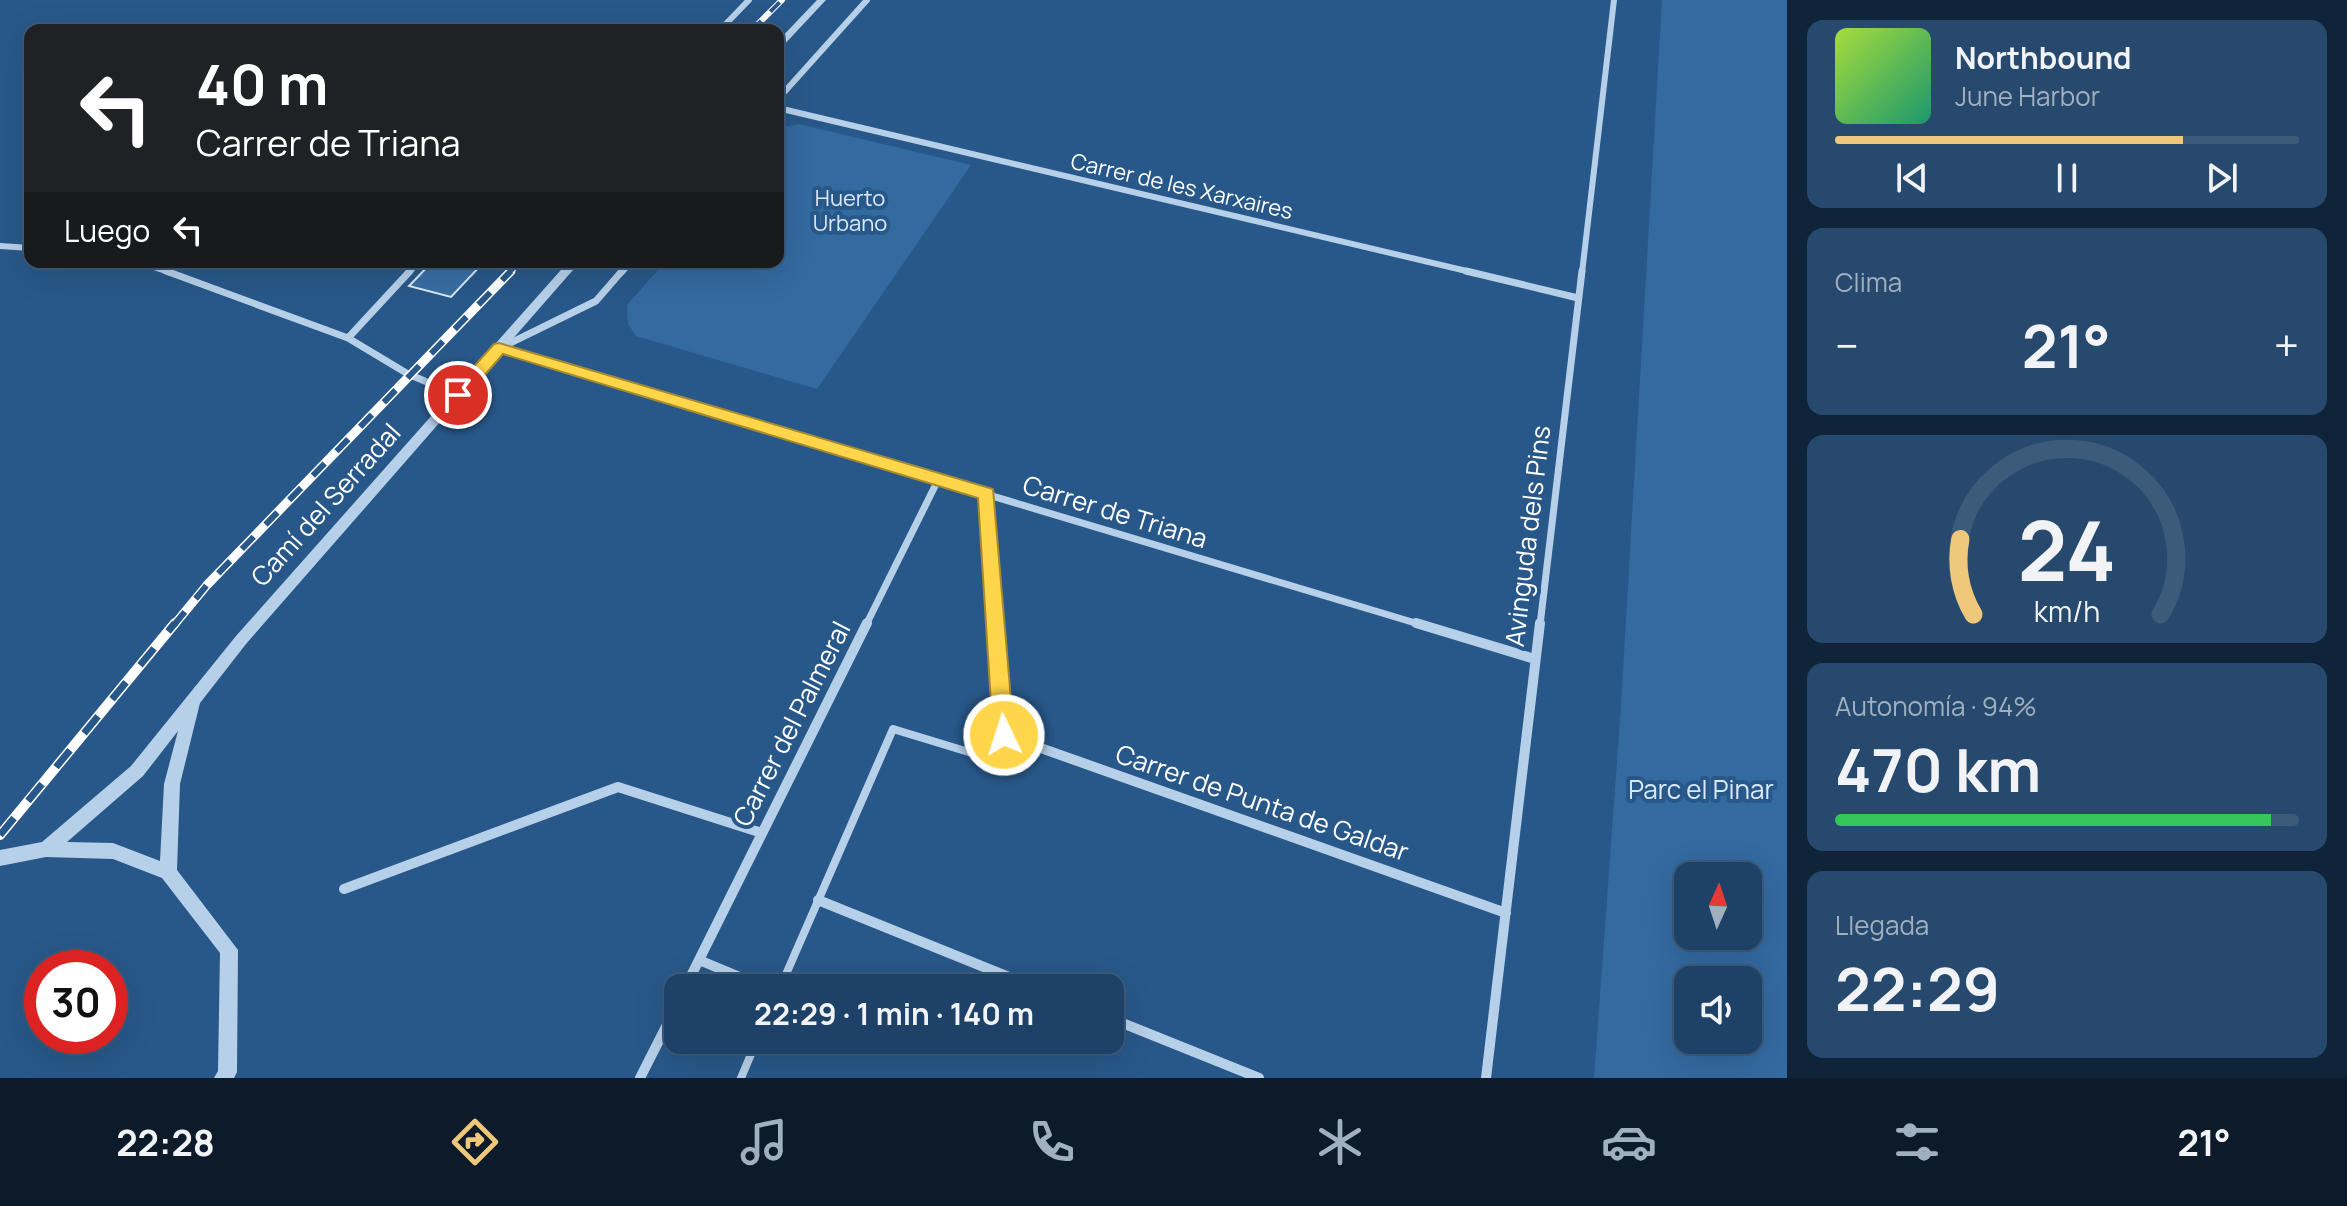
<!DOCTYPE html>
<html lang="es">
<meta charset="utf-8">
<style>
body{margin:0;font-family:Manrope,sans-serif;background:#26496d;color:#f1f3f6;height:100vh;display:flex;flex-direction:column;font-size:30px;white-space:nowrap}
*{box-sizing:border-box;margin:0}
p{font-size:26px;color:#a1b0c0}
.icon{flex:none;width:44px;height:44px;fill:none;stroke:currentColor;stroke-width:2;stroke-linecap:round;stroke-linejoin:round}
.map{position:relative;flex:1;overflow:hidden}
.panel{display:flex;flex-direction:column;gap:20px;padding:20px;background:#102439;width:560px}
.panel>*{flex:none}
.top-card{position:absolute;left:24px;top:24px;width:760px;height:244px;border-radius:16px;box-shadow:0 8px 32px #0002,0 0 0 2px #3c5b7b;background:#202124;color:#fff;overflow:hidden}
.needle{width:52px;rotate:3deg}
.controls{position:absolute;left:1674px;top:862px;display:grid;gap:16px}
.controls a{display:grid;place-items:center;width:88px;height:88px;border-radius:16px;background:#1e4267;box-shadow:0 8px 32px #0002,0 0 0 2px #3c5b7b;font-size:40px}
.speed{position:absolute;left:24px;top:950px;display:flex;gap:16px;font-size:40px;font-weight:700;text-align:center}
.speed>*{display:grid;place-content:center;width:104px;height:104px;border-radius:50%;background:#1e4267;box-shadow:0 8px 32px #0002,0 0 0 2px #3c5b7b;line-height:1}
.speed .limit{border:12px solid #d22;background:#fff;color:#111}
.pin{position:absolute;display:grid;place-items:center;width:68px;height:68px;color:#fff;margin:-34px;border:4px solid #fff;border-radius:50%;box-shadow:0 2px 8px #0007}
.me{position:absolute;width:88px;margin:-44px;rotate:356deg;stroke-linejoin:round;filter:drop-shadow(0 0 6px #0008)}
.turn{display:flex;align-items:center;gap:28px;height:168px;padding:0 40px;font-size:36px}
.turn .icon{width:104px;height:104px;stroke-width:2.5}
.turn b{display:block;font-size:56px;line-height:68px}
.then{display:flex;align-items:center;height:76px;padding:0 40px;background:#0003;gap:16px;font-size:30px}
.big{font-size:60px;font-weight:700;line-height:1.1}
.panel .card{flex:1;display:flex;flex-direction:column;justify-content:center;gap:12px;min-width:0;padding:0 28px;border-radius:16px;background:#26496d}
.panel .dial{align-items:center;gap:0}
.dial svg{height:208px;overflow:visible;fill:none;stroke:#3c5b7b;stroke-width:7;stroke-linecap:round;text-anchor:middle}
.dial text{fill:#f1f3f6;stroke:none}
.song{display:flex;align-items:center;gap:24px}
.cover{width:96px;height:96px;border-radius:12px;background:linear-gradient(135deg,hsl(80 70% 55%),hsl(160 70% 35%))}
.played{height:8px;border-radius:4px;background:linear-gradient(90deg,#f0c87c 75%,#3c5b7b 75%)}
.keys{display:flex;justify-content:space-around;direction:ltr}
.heat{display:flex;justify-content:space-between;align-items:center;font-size:44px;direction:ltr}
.charge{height:12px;border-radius:6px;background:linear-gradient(90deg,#34c759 94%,#3c5b7b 0)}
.trip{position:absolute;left:664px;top:974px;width:460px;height:80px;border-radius:16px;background:#1e4267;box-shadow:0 8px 32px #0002,0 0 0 2px #3c5b7b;font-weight:700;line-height:80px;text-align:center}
.tabs{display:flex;height:128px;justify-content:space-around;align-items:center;background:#0c1a29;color:#a1b0c0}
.tabs .icon{width:56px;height:56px}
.tabs .active{color:#f0c87c}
.tabs b{font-size:36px;color:#f1f3f6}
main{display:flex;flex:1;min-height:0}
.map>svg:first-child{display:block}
</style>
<main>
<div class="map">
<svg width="1787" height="1078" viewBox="0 0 1787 1078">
<rect width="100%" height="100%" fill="#285889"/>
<path fill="#336aa0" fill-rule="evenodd" d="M 1662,0 L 1787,0 L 1787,1078 L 1594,1078 L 1621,706 ZM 1688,876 L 1748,876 L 1748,936 L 1688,936 ZM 1688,980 L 1748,980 L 1748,1040 L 1688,1040 Z
M 799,124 L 971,165 L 817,389 L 636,336 L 628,324 L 627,305 L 665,262 L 778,262 L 778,136 L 785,127 Z"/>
<path fill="#396fa5" stroke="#dae9f7" stroke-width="2" d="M 432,262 L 484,262 L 451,297 L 409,286 Z"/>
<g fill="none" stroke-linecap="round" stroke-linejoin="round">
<path stroke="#b6d0e9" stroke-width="8" d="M 780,988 L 893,729 L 995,760 L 1004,735
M 741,1078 L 757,1040"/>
<path stroke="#b6d0e9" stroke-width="6" d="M 720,30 L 749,0
M 778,99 L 867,0
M 778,108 L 1475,273
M 0,246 L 30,248
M 140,262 L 171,273
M 408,273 L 419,262
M 621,273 L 631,262
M 1582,273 L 1614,0"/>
<path stroke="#b6d0e9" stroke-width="7" d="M 166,271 L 348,338 L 408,374 L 458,395
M 1466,271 L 1578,298
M 348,338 L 410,271
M 499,348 L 1422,625
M 500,348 L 596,301 L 622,271
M 986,494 L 996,625
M 866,625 L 938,480
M 1540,625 L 1582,271"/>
<path stroke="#b6d0e9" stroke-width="10" d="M 996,623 L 1004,735 L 1506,913
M 1416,623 L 1535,659
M 344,889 L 618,787 L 762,833
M 818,900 L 1036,988
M 699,960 L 766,988
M 685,988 L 867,623
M 1110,1018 L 1259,1078
M 640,1078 L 678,1003
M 1486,1078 L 1540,623"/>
<path fill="#b6d0e9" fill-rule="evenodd" d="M 817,0 L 826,0 L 781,48 L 778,49 L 778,41 Z
M 568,262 L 580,262 L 246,644 L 200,703 L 180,784 L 177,870 L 238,950 L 237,1072 L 234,1078 L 214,1078 L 218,1071 L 220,953 L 162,878 L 113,859 L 46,857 L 0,866 L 0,850 L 42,842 L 131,766 L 236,636 ZM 178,731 L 164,784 L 160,861 L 113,843 L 67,842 L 143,776 Z"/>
<g stroke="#fff" stroke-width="6">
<path id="rail-far2" d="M 752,30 L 782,0
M 509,273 L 520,262"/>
</g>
<g stroke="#fff" stroke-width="9">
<path id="rail-far1" d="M 174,625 L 207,585 L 511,271"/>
</g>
<g stroke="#fff" stroke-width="10">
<path id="rail" d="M 0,835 L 175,623"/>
</g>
<use href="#rail-far2" stroke="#285889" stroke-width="4" stroke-dasharray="13" stroke-linecap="butt"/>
<use href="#rail-far1" stroke="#285889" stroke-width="6" stroke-dasharray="17" stroke-linecap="butt"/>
<use href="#rail" stroke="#285889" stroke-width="7" stroke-dasharray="22" stroke-linecap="butt"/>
</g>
<path fill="#ffd54a" stroke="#a68a30" stroke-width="2" d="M 499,343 L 993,489 L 1014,735 L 1011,741 L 1004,744 L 997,741 L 993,735 L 978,498 L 503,354 L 464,399 L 452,399 L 450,395 L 452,391 L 494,344 Z"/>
<g text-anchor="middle" stroke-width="8" stroke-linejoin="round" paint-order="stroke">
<g font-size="22" fill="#fff" stroke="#285889">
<text transform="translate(1182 186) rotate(13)" y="8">Carrer de les Xarxaires</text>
</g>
<g font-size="22" fill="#dae9f7" stroke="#285889">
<text x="850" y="206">Huerto<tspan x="850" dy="25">Urbano</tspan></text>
</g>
<g font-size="26" fill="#fff" stroke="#285889">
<text transform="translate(326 505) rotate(-48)" y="9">Camí del Serradal</text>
<text transform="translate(1115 512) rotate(17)" y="9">Carrer de Triana</text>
<text transform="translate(1528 536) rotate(-83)" y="9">Avinguda dels Pins</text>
<text transform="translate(792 724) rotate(-63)" y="9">Carrer del Palmeral</text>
<text transform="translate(1262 803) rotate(19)" y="9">Carrer de Punta de Galdar</text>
</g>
<g font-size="26" fill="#dae9f7" stroke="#285889">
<text x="1701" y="799">Parc el Pinar</text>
</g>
</g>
</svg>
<div class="controls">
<a><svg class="needle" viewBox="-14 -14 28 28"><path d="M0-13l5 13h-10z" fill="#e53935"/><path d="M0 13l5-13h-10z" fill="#a1b0c0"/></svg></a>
<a><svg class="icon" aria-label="sound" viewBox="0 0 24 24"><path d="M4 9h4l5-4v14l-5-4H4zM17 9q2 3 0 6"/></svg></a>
</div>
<div class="speed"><div class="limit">30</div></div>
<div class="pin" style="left:458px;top:395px;background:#d93025"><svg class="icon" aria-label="arrive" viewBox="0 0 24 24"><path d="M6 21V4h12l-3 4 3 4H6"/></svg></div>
<svg class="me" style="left:1004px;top:735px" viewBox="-20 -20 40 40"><circle r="17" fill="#ffd54a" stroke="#fff" stroke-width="3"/><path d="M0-11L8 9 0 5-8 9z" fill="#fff"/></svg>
<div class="trip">22:29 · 1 min · 140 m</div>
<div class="top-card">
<div class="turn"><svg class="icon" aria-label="left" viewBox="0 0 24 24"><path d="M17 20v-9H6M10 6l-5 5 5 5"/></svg><div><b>40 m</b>Carrer de Triana</div></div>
<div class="then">Luego<svg class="icon" aria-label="left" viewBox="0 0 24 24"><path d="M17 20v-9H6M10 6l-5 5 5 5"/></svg></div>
</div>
</div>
<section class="panel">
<div class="card">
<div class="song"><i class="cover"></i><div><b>Northbound</b><p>June Harbor</p></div></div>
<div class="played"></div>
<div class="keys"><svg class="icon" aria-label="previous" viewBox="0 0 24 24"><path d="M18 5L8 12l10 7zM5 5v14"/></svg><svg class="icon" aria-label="pause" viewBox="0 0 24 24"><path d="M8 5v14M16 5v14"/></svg><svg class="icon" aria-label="next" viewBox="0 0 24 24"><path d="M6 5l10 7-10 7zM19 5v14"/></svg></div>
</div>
<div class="card"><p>Clima</p>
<div class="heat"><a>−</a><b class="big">21°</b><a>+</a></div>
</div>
<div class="card dial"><svg viewBox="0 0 100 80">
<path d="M14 69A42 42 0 1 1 86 69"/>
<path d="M14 69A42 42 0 0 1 9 40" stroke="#f0c87c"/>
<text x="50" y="56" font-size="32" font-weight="700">24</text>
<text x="50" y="72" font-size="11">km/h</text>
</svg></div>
<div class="card"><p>Autonomía · 94%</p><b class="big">470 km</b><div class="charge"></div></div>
<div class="card"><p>Llegada</p><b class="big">22:29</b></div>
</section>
</main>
<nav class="tabs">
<b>22:28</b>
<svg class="icon active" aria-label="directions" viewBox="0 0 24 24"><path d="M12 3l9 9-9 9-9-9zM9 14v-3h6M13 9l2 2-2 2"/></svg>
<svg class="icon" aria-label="music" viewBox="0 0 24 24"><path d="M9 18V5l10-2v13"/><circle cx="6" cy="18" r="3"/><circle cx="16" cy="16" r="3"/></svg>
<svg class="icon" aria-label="phone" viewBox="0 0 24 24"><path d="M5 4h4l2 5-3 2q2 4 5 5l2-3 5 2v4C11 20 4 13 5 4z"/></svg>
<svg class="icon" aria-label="climate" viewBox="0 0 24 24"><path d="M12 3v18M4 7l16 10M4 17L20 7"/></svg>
<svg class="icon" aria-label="car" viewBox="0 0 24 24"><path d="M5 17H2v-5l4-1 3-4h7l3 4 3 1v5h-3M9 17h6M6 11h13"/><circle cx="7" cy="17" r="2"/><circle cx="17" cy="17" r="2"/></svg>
<svg class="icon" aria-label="filters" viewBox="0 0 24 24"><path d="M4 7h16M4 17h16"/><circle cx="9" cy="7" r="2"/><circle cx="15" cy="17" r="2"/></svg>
<b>21°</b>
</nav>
